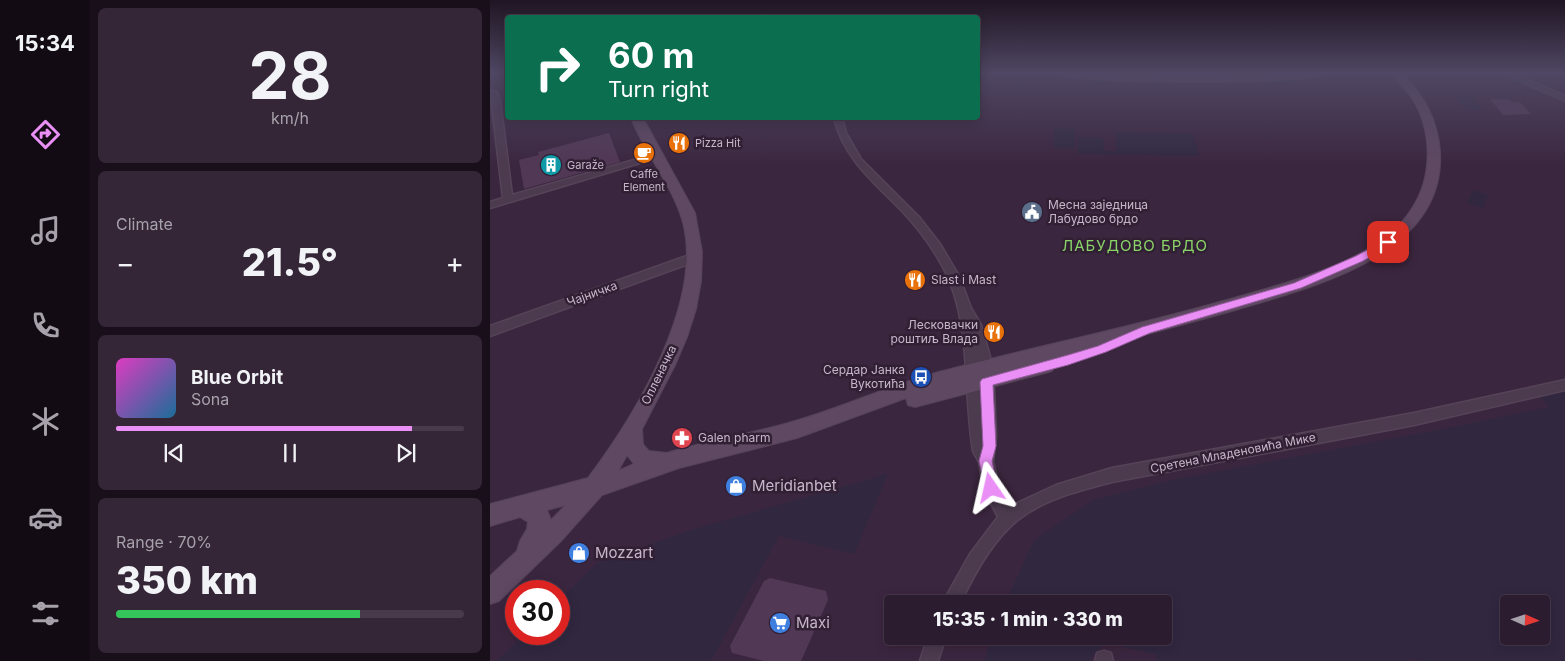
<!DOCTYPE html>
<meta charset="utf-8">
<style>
body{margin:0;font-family:Inter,sans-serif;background:#342537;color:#f1f3f6;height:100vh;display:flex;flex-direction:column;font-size:19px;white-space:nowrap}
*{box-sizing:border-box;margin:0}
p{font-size:16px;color:#a6a1aa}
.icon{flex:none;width:28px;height:28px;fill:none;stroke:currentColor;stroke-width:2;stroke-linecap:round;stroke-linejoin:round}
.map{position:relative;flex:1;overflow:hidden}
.side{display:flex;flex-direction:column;gap:8px;padding:8px;background:#180f1a;width:400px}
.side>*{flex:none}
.top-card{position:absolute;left:15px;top:15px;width:475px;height:105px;border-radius:5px;box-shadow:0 2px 12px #0003,0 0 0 1px #483a4b;background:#0b6e4f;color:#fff;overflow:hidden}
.needle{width:32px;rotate:93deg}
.fabs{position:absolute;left:1010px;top:595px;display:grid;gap:10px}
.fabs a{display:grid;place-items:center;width:50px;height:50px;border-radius:5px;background:#2c1c2f;box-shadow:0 2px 12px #0003,0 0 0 1px #483a4b;font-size:25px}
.speed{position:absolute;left:15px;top:580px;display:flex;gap:10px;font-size:25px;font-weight:700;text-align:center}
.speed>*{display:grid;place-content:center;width:65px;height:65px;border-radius:50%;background:#2c1c2f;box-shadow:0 2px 12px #0003,0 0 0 1px #483a4b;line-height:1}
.speed .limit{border:8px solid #d22;background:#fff;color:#111}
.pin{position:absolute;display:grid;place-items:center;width:42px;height:42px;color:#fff;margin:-21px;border-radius:10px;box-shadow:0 2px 8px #0006}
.me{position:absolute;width:55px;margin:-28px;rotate:349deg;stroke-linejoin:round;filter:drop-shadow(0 0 4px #0008)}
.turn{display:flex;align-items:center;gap:18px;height:105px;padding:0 20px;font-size:22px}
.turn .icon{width:65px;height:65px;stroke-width:2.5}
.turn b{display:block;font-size:35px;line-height:42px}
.big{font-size:38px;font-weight:800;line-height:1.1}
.side .card{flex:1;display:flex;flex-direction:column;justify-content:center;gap:8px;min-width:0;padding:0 18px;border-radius:8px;background:#342537}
.side .dial{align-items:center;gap:0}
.dial b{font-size:65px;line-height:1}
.song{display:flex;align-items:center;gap:15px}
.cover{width:60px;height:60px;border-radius:8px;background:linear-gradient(135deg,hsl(310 70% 55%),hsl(200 70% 35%))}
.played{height:5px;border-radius:2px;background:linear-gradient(90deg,#e98ff5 85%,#483a4b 85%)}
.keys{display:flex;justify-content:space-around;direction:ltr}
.heat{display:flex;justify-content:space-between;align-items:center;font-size:28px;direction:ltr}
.charge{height:8px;border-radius:4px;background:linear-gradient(90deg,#34c759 70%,#483a4b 0)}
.trip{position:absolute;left:394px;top:595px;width:288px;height:50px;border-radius:5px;background:#2c1c2f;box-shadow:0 2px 12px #0003,0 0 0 1px #483a4b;font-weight:800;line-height:50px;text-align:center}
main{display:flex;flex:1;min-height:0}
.menu{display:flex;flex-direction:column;width:90px;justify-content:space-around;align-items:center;background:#120b13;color:#a6a1aa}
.menu .icon{width:35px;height:35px}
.menu .selected{color:#e98ff5}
.menu b{font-size:22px;color:#f1f3f6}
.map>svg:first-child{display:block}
</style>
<main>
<nav class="menu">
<b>15:34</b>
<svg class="icon selected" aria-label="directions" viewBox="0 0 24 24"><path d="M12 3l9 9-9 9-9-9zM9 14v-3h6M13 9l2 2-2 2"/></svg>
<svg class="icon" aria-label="music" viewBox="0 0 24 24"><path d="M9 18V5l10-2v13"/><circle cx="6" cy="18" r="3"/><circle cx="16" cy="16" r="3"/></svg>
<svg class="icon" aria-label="phone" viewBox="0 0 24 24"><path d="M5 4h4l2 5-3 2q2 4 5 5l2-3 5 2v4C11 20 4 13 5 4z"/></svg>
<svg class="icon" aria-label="climate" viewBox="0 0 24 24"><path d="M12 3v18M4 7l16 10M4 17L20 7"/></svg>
<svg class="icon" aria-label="car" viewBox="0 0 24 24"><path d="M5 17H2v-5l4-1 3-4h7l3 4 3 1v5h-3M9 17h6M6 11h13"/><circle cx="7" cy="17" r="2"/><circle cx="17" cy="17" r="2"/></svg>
<svg class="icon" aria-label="filters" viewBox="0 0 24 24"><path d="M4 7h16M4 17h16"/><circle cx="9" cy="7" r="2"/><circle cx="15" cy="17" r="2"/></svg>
</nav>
<section class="side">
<div class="card dial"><b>28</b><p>km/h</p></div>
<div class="card"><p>Climate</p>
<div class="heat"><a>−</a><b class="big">21.5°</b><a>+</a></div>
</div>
<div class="card">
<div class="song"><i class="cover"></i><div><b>Blue Orbit</b><p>Sona</p></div></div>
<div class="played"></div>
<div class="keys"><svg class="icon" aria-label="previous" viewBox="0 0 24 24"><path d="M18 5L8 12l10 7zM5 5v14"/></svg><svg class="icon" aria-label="pause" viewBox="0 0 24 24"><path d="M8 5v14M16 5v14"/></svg><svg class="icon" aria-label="next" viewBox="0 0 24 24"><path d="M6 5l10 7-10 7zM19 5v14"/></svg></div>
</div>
<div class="card"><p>Range · 70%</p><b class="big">350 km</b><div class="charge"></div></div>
</section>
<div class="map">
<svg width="1075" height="661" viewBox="0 0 1075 661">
<rect width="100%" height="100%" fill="#3b263f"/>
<path fill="#312840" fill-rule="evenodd" d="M 964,96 L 982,97 L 994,111 L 976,110 Z
M 564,128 L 585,129 L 585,148 L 564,148 Z
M 625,132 L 703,133 L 709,156 L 588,154 L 588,137 L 613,138 L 614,151 L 627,151 Z
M 983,190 L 998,195 L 993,208 L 977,203 Z
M 1075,391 L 1075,661 L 936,661 L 920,659 L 918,661 L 667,661 L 666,655 L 614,642 L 600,661 L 494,661 L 503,636 L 672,636 L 672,604 L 515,604 L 544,540 L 603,500 L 682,480 L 948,430 L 1059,407 L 1051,397 ZM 1019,604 L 1051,604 L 1051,636 L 1019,636 Z
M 398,474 L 364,554 L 289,536 L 221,661 L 7,661 L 34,634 L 69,634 L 69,600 L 107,563 L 201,530 Z"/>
<path fill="#513855" d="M 1000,99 L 1020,100 L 1022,102 L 1031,103 L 1041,114 L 1013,115 Z
M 119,133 L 130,162 L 34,189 L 29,160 L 49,155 L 48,152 Z
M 508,325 L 512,337 L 499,340 L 495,327 Z
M 280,578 L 336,591 L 338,600 L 311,661 L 274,661 L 242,653 L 240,646 L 274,581 Z"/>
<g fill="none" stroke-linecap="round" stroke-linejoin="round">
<g stroke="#554358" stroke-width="3">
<path id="street" d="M 1013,73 L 1023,73 L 1075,96 L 1075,101 Z
M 0,90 L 7,92 L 10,100 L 22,195 L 165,154 L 171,154 L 173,156 L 0,208 L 0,202 L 13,198 Z
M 344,118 L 352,118 L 356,133 L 371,159 L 429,217 L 450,244 L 469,276 L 481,308 L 491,325 L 500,357 L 504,390 L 506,436 L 503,461 L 509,487 L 519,507 L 566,485 L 622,468 L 924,413 L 1075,380 L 1075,390 L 924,425 L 622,482 C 591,490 555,499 529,519 C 503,539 484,574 470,604 L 452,604 L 480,554 L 508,517 L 493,488 L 489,462 L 483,451 C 473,392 482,323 454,269 C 443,248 428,228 412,211 C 384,182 354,159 344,118 Z
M 205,253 L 211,257 L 209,260 L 0,336 L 0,326 Z
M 438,636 L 456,636 L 448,661 L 430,661 Z
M 614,651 L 621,653 L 623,661 L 605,661 L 607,653 Z"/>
</g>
<g stroke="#554358" stroke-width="2">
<path id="secondary" d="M 563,73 L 700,76 L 838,73 C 825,86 571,84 563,73 Z
M 901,73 L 912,73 C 934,95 948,121 950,152 C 956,257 818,288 742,311 C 681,328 620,344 559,360 L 564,366 L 562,371 L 555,373 L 425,407 L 418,405 L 416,398 L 307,438 L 189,468 L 112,495 L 71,541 L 9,601 L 0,604 L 0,576 L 27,551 L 30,541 L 37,529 L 38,522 L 30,517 L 0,526 L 0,504 L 98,478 C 145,416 216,299 192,219 C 181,183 154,152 141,118 L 153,118 L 205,213 L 212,252 L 211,281 L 206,309 L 197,337 L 185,365 L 152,429 L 153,444 L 156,448 L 159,451 L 177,453 C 219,440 263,434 305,421 C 354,407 400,385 449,372 C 543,347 639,328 733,301 C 791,284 886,264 921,210 C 943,178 943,131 922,98 C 916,89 907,81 901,73 ZM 137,455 L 144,464 L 128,471 ZM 76,505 L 61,520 L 57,510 Z"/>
</g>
<use href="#street" fill="#4c3a4f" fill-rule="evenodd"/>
<use href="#secondary" fill="#5f4862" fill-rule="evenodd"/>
</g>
<linearGradient id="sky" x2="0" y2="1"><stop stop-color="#201523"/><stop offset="0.44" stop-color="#4f4763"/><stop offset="1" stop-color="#4f4763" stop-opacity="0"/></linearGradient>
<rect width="1075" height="165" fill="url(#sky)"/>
<path fill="#e98ff5" stroke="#975d9f" d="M 898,239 L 903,242 L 902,244 L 873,261 L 811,288 L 660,333 L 616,352 L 578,365 L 503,385 L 506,446 L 502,461 L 508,488 L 506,493 L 501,495 L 496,493 L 489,461 L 493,446 L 490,382 L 492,379 L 578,355 L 608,346 L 652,327 L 804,283 L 866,256 Z"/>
<defs>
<g id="restaurant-disc" transform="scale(1.125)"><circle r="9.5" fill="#e8710a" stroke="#311f34"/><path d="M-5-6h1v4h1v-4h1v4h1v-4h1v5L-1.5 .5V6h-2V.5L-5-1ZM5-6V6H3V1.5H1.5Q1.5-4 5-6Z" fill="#fff"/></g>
<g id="cafe-disc" transform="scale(1.125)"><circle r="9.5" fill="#e8710a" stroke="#311f34"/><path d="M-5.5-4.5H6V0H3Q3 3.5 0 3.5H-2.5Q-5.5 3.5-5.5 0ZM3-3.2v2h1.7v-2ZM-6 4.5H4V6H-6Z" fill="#fff"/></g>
<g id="building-disc" transform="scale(1.125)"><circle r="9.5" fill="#0f9aa8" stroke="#311f34"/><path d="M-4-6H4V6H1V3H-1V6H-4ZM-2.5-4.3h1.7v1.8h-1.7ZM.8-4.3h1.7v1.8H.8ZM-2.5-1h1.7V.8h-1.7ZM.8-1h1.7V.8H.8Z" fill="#fff"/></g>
<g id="civic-disc" transform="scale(1.125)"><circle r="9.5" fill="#5c6f8a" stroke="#311f34"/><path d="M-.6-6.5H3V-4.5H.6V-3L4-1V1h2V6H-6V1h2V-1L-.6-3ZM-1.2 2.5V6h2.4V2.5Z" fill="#fff"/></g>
<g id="bus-disc" transform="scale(1.125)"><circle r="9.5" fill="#1a4fb4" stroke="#311f34"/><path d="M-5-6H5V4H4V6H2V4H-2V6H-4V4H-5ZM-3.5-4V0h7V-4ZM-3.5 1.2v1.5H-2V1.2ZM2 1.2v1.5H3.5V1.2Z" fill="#fff"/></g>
<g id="pharmacy-disc" transform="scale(1.125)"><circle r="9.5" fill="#e0444e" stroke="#311f34"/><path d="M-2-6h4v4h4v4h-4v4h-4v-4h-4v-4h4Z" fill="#fff"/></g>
<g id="shop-disc" transform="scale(1.125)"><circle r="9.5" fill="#3f7fe0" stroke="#311f34"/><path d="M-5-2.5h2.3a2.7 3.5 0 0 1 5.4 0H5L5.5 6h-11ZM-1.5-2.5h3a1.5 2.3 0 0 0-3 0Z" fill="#fff"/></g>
<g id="supermarket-disc" transform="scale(1.125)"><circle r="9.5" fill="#3f7fe0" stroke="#311f34"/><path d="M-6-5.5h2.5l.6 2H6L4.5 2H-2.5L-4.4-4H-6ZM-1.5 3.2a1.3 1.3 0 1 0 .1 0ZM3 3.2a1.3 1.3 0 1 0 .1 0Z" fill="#fff"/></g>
</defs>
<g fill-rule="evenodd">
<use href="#restaurant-disc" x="189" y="143"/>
<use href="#cafe-disc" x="154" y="153"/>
<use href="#building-disc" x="61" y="165"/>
<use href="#civic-disc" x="542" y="212"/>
<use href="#restaurant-disc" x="425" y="280"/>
<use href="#restaurant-disc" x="504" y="332"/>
<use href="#bus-disc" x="431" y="377"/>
<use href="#pharmacy-disc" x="192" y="438"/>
<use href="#shop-disc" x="246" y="486"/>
<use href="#shop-disc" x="89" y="553"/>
<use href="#supermarket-disc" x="290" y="623"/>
</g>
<g text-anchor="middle" stroke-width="5" stroke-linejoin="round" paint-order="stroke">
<g font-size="11" fill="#c7b6ca" stroke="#311f34" text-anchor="start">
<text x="205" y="147">Pizza Hit</text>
<text x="77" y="169">Garaže</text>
<text x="154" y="178" text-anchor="middle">Caffe<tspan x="154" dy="13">Element</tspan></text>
</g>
<g font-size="12" fill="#c7b6ca" stroke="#311f34" text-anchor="start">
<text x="558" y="209">Месна заједница<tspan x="558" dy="14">Лабудово брдо</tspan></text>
<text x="441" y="284">Slast i Mast</text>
<text x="488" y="329" text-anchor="end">Лесковачки<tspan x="488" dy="14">роштиљ Влада</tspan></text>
<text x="415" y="374" text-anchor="end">Сердар Јанка<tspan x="415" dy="14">Вукотића</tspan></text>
<text x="208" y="442">Galen pharm</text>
</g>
<g font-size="12" fill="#c7b6ca" stroke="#311f34">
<text transform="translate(102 294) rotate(-20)" y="4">Чајничка</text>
<text transform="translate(169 375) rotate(-64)" y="4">Опленачка</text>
<text transform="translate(743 453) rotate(-11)" y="4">Сретена Младеновића Мике</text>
</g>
<g font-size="15" letter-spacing="1" fill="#89d368" stroke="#311f34">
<text x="645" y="251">ЛАБУДОВО БРДО</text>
</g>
<g font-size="15" fill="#c7b6ca" stroke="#311f34" text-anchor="start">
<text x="262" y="491">Meridianbet</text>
<text x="105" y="558">Mozzart</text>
<text x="306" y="628">Maxi</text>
</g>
</g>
</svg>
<div class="fabs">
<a><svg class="needle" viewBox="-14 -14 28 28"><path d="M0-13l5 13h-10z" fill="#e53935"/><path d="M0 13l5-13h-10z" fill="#a6a1aa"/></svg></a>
</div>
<div class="speed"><div class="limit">30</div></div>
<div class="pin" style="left:898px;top:242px;background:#d93025"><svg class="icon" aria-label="arrive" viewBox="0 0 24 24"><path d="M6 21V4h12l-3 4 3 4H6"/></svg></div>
<svg class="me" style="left:501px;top:488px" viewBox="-20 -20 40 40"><path d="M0-17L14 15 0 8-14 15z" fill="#e98ff5" stroke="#fff" stroke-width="4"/></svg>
<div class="trip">15:35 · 1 min · 330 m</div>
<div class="top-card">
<div class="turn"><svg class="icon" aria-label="right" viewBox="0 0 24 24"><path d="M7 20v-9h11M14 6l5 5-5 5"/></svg><div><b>60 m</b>Turn right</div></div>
</div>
</div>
</main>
